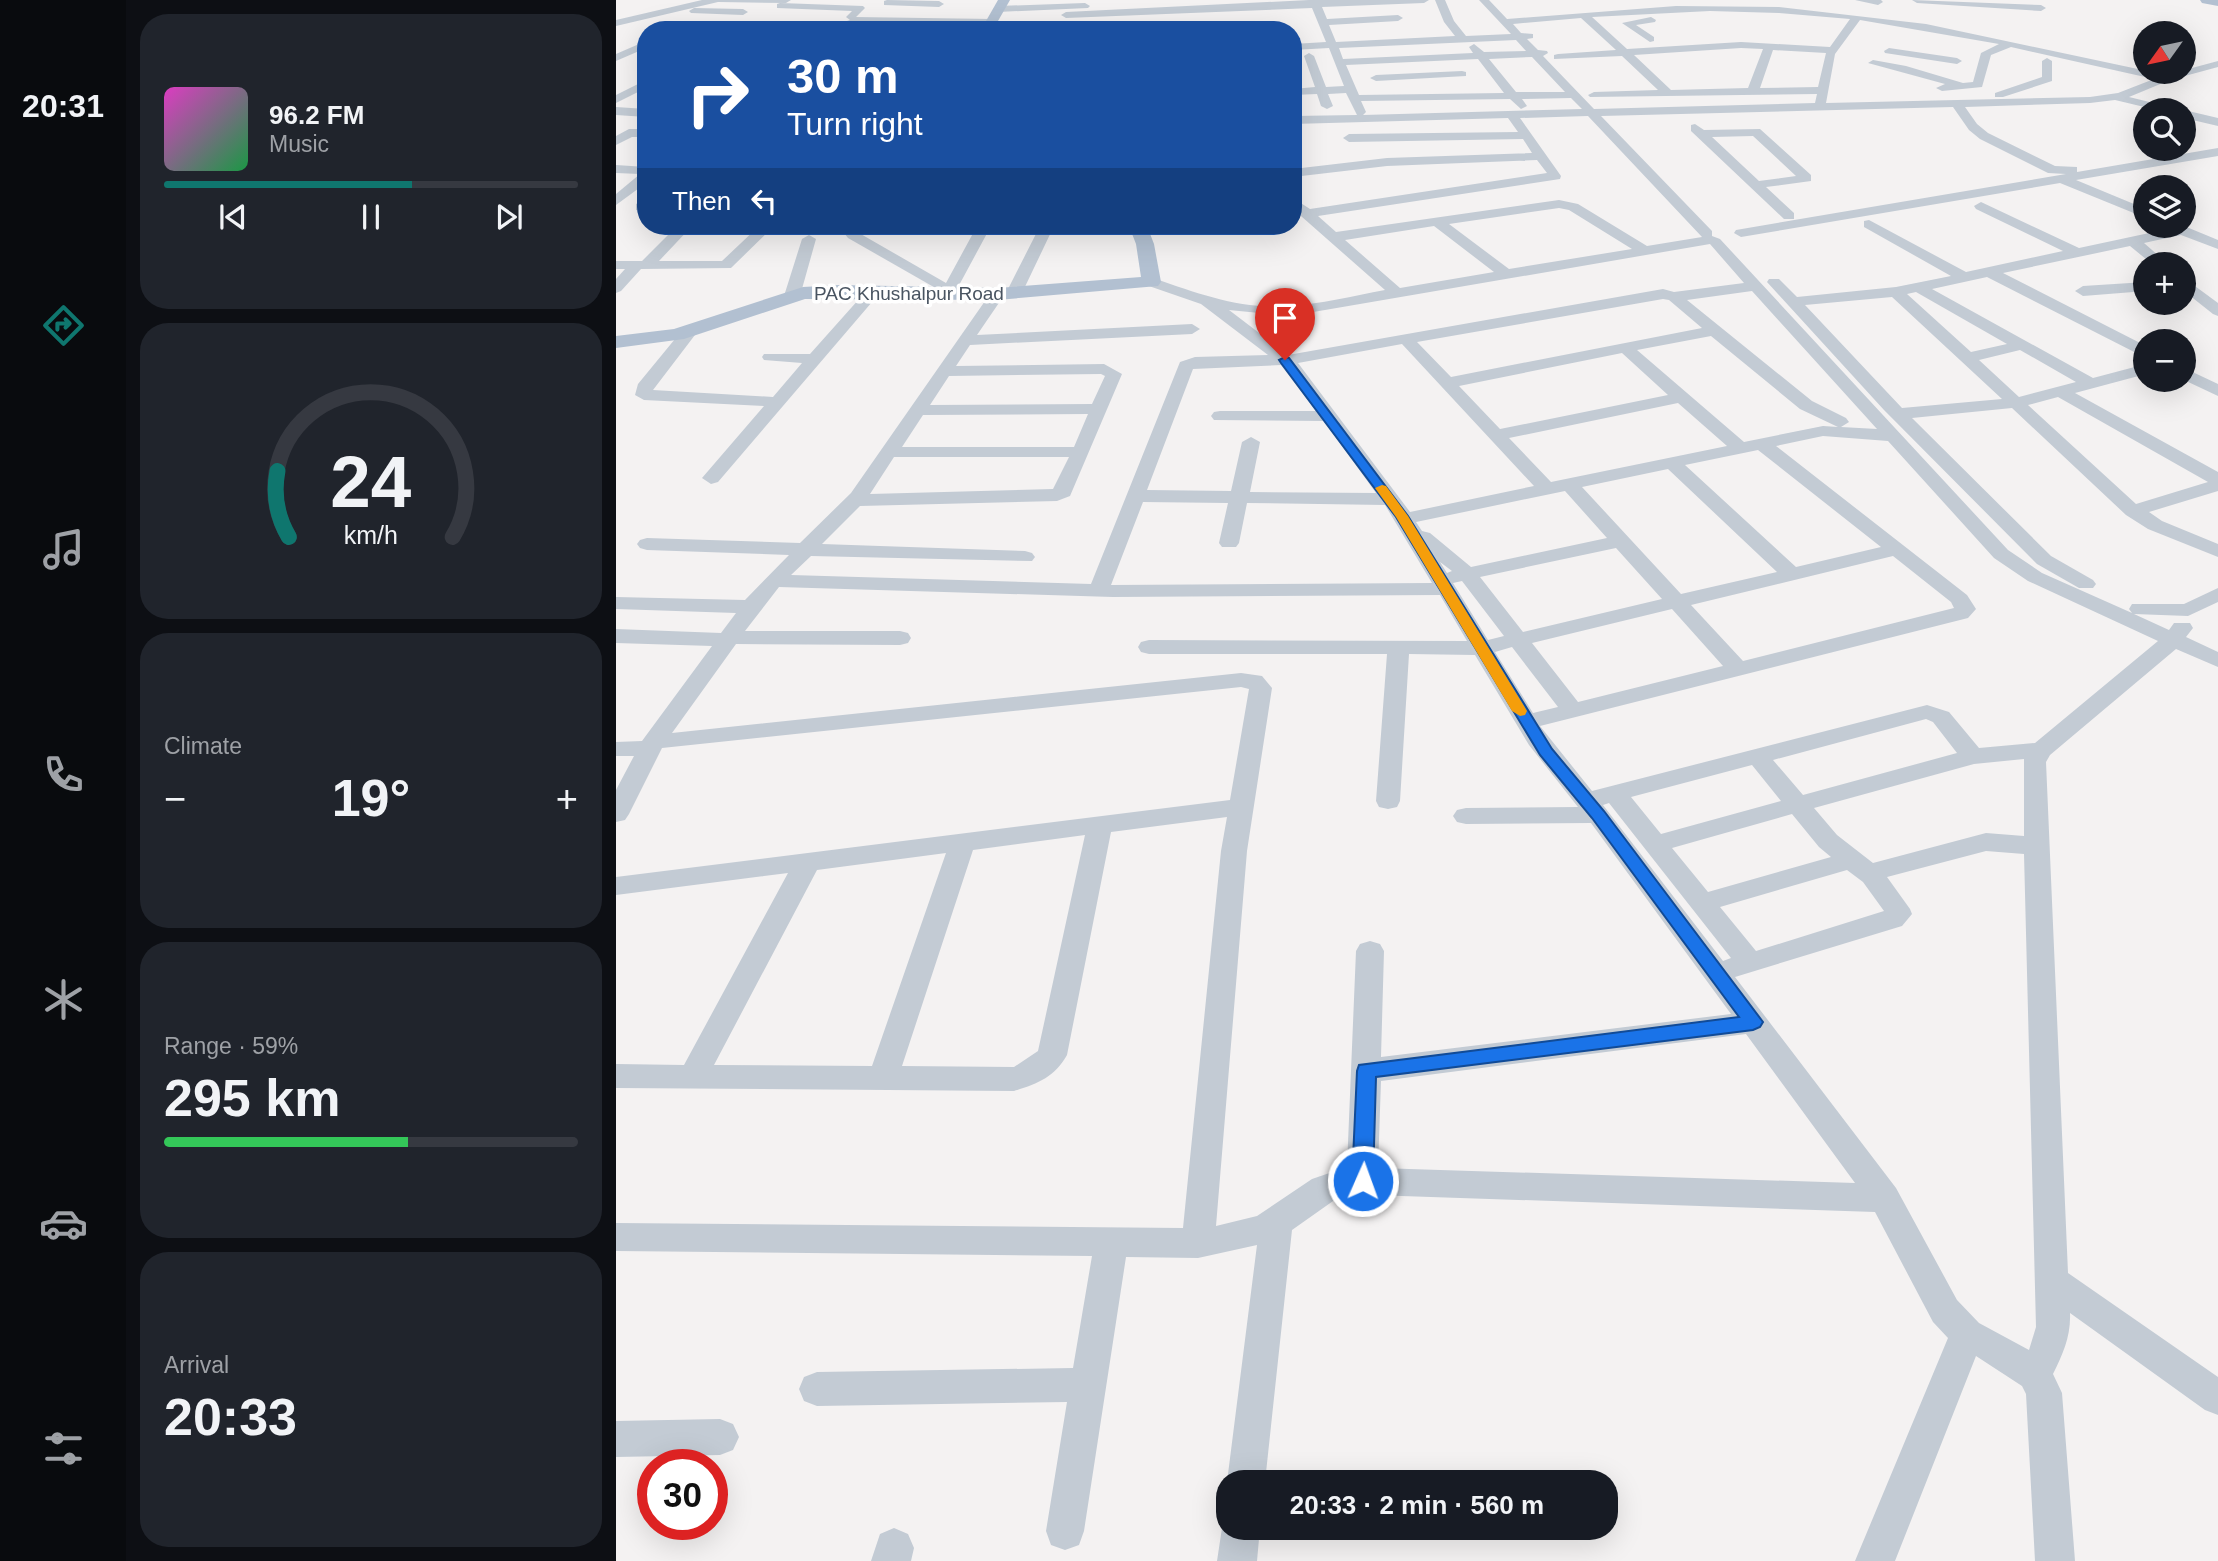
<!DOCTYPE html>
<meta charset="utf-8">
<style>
body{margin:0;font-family:Helvetica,sans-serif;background:#20242c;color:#f1f3f6;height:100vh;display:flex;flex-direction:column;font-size:26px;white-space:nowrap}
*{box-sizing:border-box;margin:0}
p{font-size:23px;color:#9ea1a6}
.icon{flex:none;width:38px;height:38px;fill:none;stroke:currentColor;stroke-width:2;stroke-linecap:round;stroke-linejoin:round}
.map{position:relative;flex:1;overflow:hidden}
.drawer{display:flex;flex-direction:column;gap:14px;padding:14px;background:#0d0f14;width:490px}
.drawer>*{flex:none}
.top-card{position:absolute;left:21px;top:21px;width:665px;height:214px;border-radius:28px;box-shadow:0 7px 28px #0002;background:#1a4fa0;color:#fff;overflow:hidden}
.needle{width:46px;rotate:237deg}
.buttons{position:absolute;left:1517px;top:21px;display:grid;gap:14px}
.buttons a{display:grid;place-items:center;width:63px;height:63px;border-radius:50%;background:#171b24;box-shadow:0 7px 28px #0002;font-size:35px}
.speed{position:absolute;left:21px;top:1449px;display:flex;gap:14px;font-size:35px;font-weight:700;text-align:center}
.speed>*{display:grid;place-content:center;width:91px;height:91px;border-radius:50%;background:#171b24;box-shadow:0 7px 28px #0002;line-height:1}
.speed .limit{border:10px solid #d22;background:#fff;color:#111}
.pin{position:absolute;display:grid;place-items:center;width:60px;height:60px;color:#fff;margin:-72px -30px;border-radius:50% 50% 50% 0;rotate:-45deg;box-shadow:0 0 7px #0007}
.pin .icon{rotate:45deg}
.me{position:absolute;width:77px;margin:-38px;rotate:2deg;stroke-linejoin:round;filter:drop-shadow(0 0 5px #0008)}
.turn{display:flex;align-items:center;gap:24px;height:147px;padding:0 35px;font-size:32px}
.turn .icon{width:91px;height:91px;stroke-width:2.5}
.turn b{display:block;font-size:49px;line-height:60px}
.then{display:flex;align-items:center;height:66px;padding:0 35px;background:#0003;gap:14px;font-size:26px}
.big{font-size:52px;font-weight:700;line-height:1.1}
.drawer .widget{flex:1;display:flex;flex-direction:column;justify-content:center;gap:10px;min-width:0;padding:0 24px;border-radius:28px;background:#20242c}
.drawer .dial{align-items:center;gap:0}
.dial svg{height:182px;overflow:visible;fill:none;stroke:#363941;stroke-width:7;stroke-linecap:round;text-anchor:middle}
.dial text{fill:#f1f3f6;stroke:none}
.song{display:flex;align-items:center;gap:21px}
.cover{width:84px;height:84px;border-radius:10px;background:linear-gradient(135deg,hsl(310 70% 55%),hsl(140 70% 35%))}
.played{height:7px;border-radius:4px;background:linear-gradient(90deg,#0f766e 60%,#363941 60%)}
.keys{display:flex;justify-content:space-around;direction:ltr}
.heat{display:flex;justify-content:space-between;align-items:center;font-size:38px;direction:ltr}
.charge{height:10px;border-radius:5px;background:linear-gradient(90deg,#34c759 59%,#363941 0)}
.trip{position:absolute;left:600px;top:1470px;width:402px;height:70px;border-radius:28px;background:#171b24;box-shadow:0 7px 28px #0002;font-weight:700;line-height:70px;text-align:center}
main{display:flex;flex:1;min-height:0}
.menu{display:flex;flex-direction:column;width:126px;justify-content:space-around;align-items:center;background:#090b0e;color:#9ea1a6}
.menu .icon{width:49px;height:49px}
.menu .current{color:#0f766e}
.menu b{font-size:32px;color:#f1f3f6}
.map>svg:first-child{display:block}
</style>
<main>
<nav class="menu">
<b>20:31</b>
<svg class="icon current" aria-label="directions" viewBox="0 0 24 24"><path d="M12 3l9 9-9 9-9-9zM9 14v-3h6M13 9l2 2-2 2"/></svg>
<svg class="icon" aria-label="music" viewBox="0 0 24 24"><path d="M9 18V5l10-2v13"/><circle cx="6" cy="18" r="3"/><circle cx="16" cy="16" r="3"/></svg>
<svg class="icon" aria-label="phone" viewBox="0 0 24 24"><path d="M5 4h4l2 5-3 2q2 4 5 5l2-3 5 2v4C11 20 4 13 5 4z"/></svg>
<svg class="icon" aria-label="climate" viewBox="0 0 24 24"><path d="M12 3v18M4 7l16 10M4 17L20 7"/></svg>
<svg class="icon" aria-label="car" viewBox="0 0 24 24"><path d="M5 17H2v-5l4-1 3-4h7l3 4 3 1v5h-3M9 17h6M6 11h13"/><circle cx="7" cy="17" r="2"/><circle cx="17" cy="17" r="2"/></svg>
<svg class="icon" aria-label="filters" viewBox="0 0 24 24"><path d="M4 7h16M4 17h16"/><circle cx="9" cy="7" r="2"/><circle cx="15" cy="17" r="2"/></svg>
</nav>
<section class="drawer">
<div class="widget">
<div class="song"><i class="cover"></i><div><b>96.2 FM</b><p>Music</p></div></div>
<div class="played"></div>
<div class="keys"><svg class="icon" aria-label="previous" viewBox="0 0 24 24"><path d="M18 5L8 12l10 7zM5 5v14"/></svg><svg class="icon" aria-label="pause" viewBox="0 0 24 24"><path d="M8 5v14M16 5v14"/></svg><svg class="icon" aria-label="next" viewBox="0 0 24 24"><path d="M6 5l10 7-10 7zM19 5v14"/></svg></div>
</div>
<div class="widget dial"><svg viewBox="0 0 100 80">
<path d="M14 69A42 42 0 1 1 86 69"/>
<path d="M14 69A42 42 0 0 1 9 40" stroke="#0f766e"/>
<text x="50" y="56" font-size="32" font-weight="700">24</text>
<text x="50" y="72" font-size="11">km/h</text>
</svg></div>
<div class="widget"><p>Climate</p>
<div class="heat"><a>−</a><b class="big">19°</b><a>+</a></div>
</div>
<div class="widget"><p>Range · 59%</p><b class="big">295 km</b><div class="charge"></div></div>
<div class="widget"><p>Arrival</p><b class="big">20:33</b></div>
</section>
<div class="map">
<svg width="1602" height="1561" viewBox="0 0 1602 1561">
<rect width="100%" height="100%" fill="#f4f2f2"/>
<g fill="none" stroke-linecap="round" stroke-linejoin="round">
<path fill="#c3cbd4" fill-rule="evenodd" d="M 86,0 L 175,0 L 170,3 L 102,2 L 0,26 L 0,20 Z
M 271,0 L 323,1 L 328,4 L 323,7 L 268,5 L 268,1 Z
M 693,0 L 813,0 L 808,3 L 706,7 L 711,19 L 782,15 L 787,18 L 782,21 L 713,25 L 720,42 L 839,36 L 828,22 L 819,0 L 829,0 L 838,21 L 850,36 L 895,34 L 863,0 L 873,0 L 891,19 L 1060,6 L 1163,7 L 1310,24 L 1550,75 L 1602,61 L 1602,67 L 1554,80 L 1513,97 L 1558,108 L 1560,110 L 1541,110 L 1499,100 L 1474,103 L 1349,107 L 1361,124 L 1372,133 L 1439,166 L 1461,167 L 1461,172 L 1602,148 L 1602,156 L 1460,180 L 1530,209 L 1530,218 L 1444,183 L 1125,237 L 1118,233 L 1120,230 L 1450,174 L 1432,173 L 1364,139 L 1353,130 L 1337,107 L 985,116 L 1096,231 L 1096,236 L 1104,239 L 1392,550 L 1426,573 L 1516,613 L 1513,609 L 1516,604 L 1568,604 L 1602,588 L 1602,602 L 1572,616 L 1518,614 L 1553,630 L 1558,623 L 1574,623 L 1577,628 L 1570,637 L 1602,652 L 1602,667 L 1560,649 L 1434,755 L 1430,762 L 1452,1273 L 1602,1377 L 1602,1415 L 1589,1410 L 1454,1313 C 1455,1336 1447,1354 1437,1374 L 1446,1393 L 1459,1561 L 1419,1561 L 1410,1394 L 1406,1386 L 1360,1356 L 1279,1561 L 1239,1561 L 1332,1338 L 1317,1322 L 1259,1212 L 727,1194 L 676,1230 L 649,1482 L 612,1482 L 612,1485 L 611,1482 L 641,1245 L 582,1258 L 510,1257 L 468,1531 L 463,1545 L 449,1550 L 435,1545 L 430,1531 L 451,1402 L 201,1406 L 188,1401 L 183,1389 L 188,1377 L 201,1372 L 457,1368 L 476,1256 L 0,1251 L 0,1223 L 567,1228 L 605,851 L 611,817 L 495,832 L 451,1055 C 439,1077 421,1084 398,1091 L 0,1088 L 0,1064 L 68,1065 L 172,873 L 0,895 L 0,877 L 614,800 L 633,689 L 625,687 L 46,748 L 13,814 L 9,820 L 0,822 L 0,790 L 18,756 L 0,756 L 0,742 L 26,741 L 96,646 L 0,643 L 0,629 L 105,633 L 120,613 L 0,609 L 0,597 L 129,600 L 173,555 L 31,550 L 24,548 L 21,544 L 24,540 L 31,538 L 184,543 L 235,493 L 376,291 L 381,289 L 389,294 L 361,335 L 576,324 L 584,329 L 576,334 L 354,345 L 340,366 L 488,364 L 506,374 L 454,496 L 441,501 L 244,506 L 206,544 L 409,551 L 416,553 L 419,557 L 416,561 L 195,556 L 175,575 L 475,584 L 564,362 L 579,357 L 652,355 L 585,304 L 530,285 L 528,282 L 530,279 L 540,279 C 583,294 627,310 672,306 C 705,304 737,296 769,290 L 677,209 L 677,198 L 694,209 L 931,173 L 921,160 L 771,166 L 677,177 L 677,169 L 771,158 L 916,153 L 907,139 L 733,142 L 727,138 L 733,134 L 902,132 L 892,118 L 677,124 L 677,116 L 741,115 L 730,93 L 712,94 L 717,106 L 711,109 L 705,106 L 701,94 L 677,95 L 677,89 L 699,87 L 688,56 L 693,53 L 698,56 L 710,87 L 728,86 L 713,48 L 677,50 L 677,44 L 710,42 L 696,8 L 450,18 L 445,15 L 450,12 ZM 1094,11 L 1163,13 L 1234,19 L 1214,47 L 1125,42 L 1011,49 L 976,17 ZM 965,18 L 1000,50 L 942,54 L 938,55 L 938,59 L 1006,56 L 1042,90 L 978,92 L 972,95 L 974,97 L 1201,94 L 1199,103 L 978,109 L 927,56 L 932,53 L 931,51 L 922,50 L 911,39 L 917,38 L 917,34 L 905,33 L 897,24 ZM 1244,20 L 1383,44 L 1365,53 L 1357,82 L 1347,83 L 1290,66 L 1257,60 L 1252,63 L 1329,84 L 1320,88 L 1326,91 L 1366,87 L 1375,55 L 1395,47 L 1538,79 L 1502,93 L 1474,97 L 1210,103 L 1219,54 ZM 900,40 L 910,51 L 868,52 L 858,44 L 853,47 L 857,53 L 727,59 L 723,48 ZM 1125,48 L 1147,49 L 1132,88 L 1055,90 L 1018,55 ZM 1157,50 L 1210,53 L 1202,87 L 1144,88 ZM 916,57 L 949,92 L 900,92 L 873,59 ZM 862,59 L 888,93 L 743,95 L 730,65 ZM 955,98 L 966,109 L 747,115 L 750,112 L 745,101 L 894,99 L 905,109 L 911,106 L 906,99 ZM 972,116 L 1086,237 L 1031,246 L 962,204 L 943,200 L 720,232 L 702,216 L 944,179 L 945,176 L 904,118 ZM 943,208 L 953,210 L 1016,249 L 893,269 L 833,224 ZM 818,226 L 878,272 L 784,288 L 729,240 ZM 1094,244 L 1128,283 L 1058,292 L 1047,289 L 672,355 L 613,310 L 674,316 ZM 1136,291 L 1261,429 L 1225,427 L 1233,422 L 1230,418 L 1196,401 L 1071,300 ZM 1047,299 L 1053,300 L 1086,328 L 835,377 L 801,342 ZM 1095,336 L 1184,409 L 1222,427 L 1207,426 L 1128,442 L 1021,350 ZM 786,344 L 918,486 L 794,512 L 682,363 ZM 1006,353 L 1052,395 L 884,429 L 843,386 ZM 665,365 L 700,411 L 604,411 L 598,412 L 595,416 L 598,420 L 708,421 L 760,493 L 634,492 L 644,442 L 635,437 L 626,442 L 615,491 L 531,490 L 577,369 ZM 485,374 L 489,376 L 476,404 L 314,405 L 333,376 ZM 1062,403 L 1111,446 L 935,482 L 893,438 ZM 472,414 L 458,447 L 286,447 L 307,415 ZM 1207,436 L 1272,441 L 1378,558 L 1412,581 L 1542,641 L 1419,743 L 1363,748 L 1333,712 L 1311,705 L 976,791 L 924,726 L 1352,618 L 1360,609 L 1351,595 L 1160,446 ZM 1142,450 L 1265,547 L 1180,567 L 1069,465 ZM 278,457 L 453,457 L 437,489 L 254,494 ZM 1052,469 L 1161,572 L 1065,594 L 966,487 ZM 949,491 L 991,538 L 855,567 L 814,533 L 806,531 L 800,522 ZM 527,502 L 612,503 L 603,543 L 606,547 L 620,547 L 623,543 L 631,503 L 769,505 L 816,583 L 495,585 ZM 1000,548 L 1046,599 L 907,632 L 864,577 ZM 1277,556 L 1335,602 L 1338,608 L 1127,661 L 1075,605 ZM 824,562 L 836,571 L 831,573 ZM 846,581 L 888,636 L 872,640 L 837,583 ZM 163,587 L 497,597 L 824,595 L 851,641 L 533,640 L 525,642 L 522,647 L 525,652 L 533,654 L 771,654 L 760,801 L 763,807 L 772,809 L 781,807 L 784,801 L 793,654 L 859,655 L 913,745 L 962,807 L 850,808 L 841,810 L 837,816 L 841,822 L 850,824 L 975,823 L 1115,1014 L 765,1057 L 768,951 L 764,944 L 754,941 L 744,944 L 740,951 L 731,1167 L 696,1179 L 641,1216 L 600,1226 L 631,851 L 656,688 L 646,676 L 625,673 L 56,733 L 120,644 L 284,645 L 292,643 L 295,638 L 292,633 L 284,631 L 129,631 ZM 1056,609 L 1107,666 L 962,702 L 916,643 ZM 896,647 L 942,707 L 917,713 L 879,652 ZM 1310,719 L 1317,722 L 1341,753 L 1187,795 L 1157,760 ZM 1408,759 L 1408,836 L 1370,833 L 1257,863 L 1221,835 L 1198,808 L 1358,764 ZM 1136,765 L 1165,801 L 1045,834 L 1015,797 ZM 993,803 L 1115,958 L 1107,961 L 987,805 ZM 1176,814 L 1203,847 L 1215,857 L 1092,892 L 1056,848 ZM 469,835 L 422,1051 L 398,1067 L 286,1066 L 357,850 ZM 1370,851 L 1408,854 L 1420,1327 L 1413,1350 L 1363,1323 L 1341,1300 L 1280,1188 L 1119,977 L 1286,926 L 1296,914 L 1294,909 L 1271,877 ZM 330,853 L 256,1066 L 98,1065 L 201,870 ZM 1231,870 L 1247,882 L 1268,911 L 1140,951 L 1104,907 ZM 1130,1034 L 1239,1183 L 762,1168 L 765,1081 Z
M 1239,0 L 1265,0 L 1267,2 L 1262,5 Z
M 1296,0 L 1425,5 L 1430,8 L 1425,11 L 1301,3 Z
M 164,3 L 247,6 L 249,8 L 240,17 L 376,19 L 381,22 L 376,25 L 243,23 L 230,28 L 134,27 L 129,24 L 134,21 L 228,22 L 234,20 L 230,17 L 236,11 L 161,8 L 161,4 Z
M 469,3 L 474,6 L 472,8 L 382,12 L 377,9 L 382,6 Z
M 78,8 L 127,9 L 132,12 L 127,15 L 75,13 L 73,11 Z
M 1035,17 L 1040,20 L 1039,22 L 1020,25 L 1038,37 L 1038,41 L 1034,42 L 1006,23 Z
M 665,23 L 670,26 L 669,28 L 608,28 L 613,25 Z
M 30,41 L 30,48 L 0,61 L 0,54 Z
M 1273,48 L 1341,58 L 1346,61 L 1341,64 L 1269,53 L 1268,51 Z
M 1431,58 L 1436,61 L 1436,81 L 1387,97 L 1379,97 L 1379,93 L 1426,77 L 1426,61 Z
M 846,71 L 850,72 L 850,76 L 760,81 L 754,78 L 760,75 Z
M 30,80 L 30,88 L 0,103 L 0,95 Z
M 0,107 L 30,109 L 30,117 L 0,115 Z
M 1568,110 L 1602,118 L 1602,126 L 1568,118 Z
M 1079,124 L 1088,130 L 1144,129 L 1195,175 L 1195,181 L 1150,187 L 1178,213 L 1178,219 L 1168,219 L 1075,131 L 1075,125 ZM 1137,136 L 1180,176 L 1143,181 L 1096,137 Z
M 13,129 L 30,129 L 30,137 L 16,137 L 0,145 L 0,136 Z
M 677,152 L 683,152 L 685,155 L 677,160 Z
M 0,165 L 30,167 L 30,183 L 0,205 L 0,194 L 24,174 L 0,173 Z
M 30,198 L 30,213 L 20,210 L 20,204 Z
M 1365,202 L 1463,248 L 1552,229 L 1550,226 L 1568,226 L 1602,240 L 1602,249 L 1565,235 L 1528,243 L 1552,264 L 1536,264 L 1514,246 L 1387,273 L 1530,346 L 1530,358 L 1371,277 L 1316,289 L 1477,378 L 1530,364 L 1530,374 L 1459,393 L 1602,472 L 1602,491 L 1533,512 L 1546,521 L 1602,544 L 1602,557 L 1532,529 L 1510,515 L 1396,408 L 1296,418 L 1435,556 L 1477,580 L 1480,584 L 1477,588 L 1463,588 L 1421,564 L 1268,410 L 1151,282 L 1153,279 L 1163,279 L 1181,297 L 1280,287 L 1335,276 L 1248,227 L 1248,221 L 1253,220 L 1350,272 L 1447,251 L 1360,209 L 1358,206 ZM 1300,292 L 1391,344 L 1355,352 L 1291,294 ZM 1276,297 L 1386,399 L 1286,408 L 1189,305 ZM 1404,350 L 1460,382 L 1403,397 L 1363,360 ZM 1442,397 L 1592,482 L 1520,504 L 1412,405 Z
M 61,226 L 76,226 L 43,261 L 106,261 L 143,226 L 158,226 L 115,268 L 25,269 L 5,291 L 0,293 L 0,279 L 9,269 L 0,269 L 0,261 L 26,261 Z
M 234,226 L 248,226 L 243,233 L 330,283 L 361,226 L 375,226 L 341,289 L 345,293 L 337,298 L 232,238 L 228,233 Z
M 424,226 L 438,226 L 406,293 L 403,296 L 393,296 L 390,293 Z
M 193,235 L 200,239 L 184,296 L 176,301 L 171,299 L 168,296 L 186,239 Z
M 1568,278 L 1602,303 L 1602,316 L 1597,314 L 1568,291 Z
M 1530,282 L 1530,291 L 1467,296 L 1459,291 L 1467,286 Z
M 257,287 L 265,292 L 262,295 L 102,482 L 95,484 L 86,478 L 148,406 L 28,400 L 19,395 L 22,384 L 68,328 L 74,326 L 82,331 L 37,390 L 157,397 L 186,363 L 148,360 L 146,357 L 148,354 L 194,354 L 252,289 Z
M 1568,368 L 1602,384 L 1602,396 L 1568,380 Z
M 104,1419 L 117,1424 L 123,1437 L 117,1450 L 104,1455 L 0,1457 L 0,1421 Z
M 611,1514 L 612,1528 L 644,1528 L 641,1561 L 601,1561 L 606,1528 Z
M 278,1528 L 292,1534 L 298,1548 L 295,1561 L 255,1561 L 264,1534 Z"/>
<path fill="#b2c0d1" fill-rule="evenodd" d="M 382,0 L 394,0 L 382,21 L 384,30 L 371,30 L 370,21 Z
M 1584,0 L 1602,0 L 1602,6 L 1586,3 Z
M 513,226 L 531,226 L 538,244 L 545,282 L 542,286 L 381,300 L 189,299 L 68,339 L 0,348 L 0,336 L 58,329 L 187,287 L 223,285 L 381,288 L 525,277 L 520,244 Z"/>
</g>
<path fill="#1a73e8" stroke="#114b97" stroke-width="2" d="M 669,357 L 673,358 L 792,516 L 936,749 L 988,811 L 1147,1022 L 1144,1027 L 1137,1030 L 760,1077 L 757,1181 L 754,1187 L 747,1190 L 739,1187 L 736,1181 L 741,1071 L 743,1065 L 1123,1017 L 976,818 L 924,755 L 780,517 L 665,363 L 663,360 Z"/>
<path fill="#f59e0b" d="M 766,485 L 770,486 L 792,516 L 911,711 L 909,715 L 904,716 L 896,711 L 780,517 L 759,488 Z"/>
<g text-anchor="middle" stroke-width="7" stroke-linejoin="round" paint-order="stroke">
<g font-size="19" fill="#495461" stroke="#fff">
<text x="293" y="300">PAC Khushalpur Road</text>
</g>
</g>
</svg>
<div class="buttons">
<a><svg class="needle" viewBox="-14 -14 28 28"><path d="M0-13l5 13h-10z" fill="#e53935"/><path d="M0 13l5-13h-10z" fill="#9ea1a6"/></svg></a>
<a><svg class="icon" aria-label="search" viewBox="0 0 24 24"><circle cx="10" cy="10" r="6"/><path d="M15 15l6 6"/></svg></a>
<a><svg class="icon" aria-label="layers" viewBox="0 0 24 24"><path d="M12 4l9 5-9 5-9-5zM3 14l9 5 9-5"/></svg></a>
<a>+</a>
<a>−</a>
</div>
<div class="speed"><div class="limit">30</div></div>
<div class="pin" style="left:669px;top:360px;background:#d93025"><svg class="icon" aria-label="arrive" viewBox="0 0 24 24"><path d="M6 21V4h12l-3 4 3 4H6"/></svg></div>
<svg class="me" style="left:747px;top:1181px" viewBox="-20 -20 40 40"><circle r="17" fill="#1a73e8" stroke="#fff" stroke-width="3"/><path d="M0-11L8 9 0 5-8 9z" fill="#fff"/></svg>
<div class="trip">20:33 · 2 min · 560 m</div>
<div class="top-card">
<div class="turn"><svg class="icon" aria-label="right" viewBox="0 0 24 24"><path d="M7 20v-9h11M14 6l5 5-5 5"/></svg><div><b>30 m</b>Turn right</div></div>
<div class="then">Then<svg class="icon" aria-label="left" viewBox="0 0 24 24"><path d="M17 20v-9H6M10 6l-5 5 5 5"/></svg></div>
</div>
</div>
</main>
